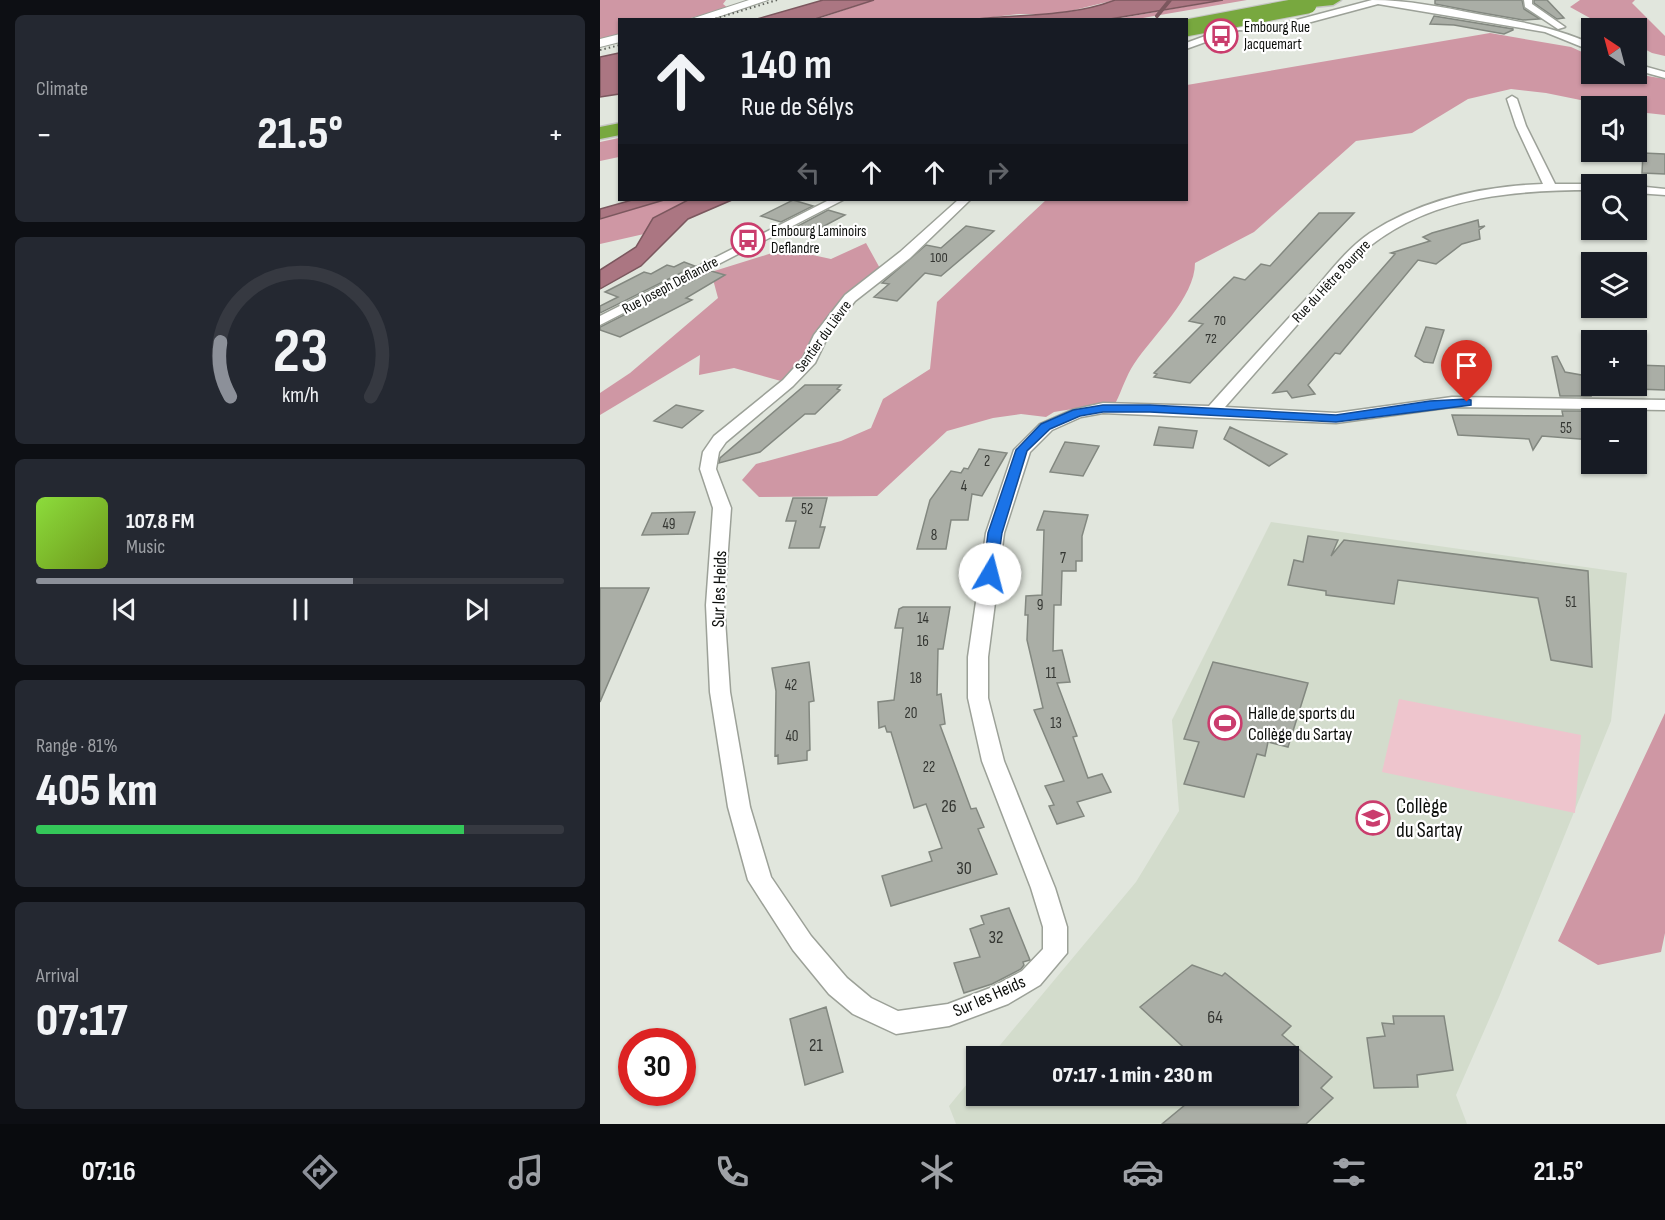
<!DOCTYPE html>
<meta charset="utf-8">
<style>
body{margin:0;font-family:"Sofia Sans Condensed",sans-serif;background:#242831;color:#f1f3f6;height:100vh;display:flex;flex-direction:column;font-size:22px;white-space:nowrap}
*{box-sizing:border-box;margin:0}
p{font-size:20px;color:#9ea1a6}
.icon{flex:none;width:33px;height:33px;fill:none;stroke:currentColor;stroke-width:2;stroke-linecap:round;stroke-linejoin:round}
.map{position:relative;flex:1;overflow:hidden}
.sheet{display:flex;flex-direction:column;gap:15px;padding:15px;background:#0d0f14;width:600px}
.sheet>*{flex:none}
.banner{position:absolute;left:18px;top:18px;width:570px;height:183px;border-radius:0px;box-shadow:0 2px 4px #0004;background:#171b24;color:#f1f3f6;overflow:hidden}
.needle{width:39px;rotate:324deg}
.buttons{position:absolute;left:981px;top:18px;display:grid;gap:12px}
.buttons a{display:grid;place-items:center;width:66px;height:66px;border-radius:0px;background:#171b24;box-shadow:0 2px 4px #0004;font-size:30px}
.speed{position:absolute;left:18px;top:1028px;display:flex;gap:12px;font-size:30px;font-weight:700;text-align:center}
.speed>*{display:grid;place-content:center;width:78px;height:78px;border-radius:50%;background:#171b24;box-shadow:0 2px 4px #0004;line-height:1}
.speed .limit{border:9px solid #d22;background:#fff;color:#111}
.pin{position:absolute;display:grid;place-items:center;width:51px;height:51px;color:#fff;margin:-62px -26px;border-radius:50% 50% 50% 0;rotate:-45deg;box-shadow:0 0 6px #0007}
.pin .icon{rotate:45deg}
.me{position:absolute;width:66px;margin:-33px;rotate:8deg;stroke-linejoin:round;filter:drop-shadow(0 0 4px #0008)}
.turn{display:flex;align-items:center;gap:21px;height:126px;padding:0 24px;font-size:27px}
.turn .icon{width:78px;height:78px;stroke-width:2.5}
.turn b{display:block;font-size:42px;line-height:51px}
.lanes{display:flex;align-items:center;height:57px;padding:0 24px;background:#0003;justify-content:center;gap:30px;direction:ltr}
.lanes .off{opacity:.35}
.big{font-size:45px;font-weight:800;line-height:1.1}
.sheet .widget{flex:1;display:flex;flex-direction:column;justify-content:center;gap:9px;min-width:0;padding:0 21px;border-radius:9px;background:#242831}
.sheet .dial{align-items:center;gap:0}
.dial svg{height:156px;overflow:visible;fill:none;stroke:#363941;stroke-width:7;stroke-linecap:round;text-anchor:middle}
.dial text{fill:#f1f3f6;stroke:none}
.song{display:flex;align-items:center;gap:18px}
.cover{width:72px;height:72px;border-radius:9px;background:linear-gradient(135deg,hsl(90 70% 55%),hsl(80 70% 35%))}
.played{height:6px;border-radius:3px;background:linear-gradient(90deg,#8c9099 60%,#363941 60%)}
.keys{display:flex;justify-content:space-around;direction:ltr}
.heat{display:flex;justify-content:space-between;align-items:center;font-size:33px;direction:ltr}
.charge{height:9px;border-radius:4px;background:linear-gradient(90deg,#34c759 81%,#363941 0)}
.trip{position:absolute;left:366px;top:1046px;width:333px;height:60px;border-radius:0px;background:#171b24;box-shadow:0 2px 4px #0004;font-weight:800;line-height:60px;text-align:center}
.menu{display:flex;height:96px;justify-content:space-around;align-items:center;background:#090b0e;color:#9ea1a6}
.menu .icon{width:42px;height:42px}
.menu .on{color:#8c9099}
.menu b{font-size:27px;color:#f1f3f6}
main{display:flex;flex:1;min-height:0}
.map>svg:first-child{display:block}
</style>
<main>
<section class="sheet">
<div class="widget"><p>Climate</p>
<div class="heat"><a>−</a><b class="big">21.5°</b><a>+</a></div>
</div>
<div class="widget dial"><svg viewBox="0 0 100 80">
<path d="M14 69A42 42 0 1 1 86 69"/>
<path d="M14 69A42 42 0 0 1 9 41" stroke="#8c9099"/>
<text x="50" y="56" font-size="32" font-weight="700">23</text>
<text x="50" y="72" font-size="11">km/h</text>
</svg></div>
<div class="widget">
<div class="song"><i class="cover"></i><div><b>107.8 FM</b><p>Music</p></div></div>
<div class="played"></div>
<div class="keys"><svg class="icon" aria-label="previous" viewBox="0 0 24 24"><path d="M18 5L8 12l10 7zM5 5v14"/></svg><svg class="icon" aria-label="pause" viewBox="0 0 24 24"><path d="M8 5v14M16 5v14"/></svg><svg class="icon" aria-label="next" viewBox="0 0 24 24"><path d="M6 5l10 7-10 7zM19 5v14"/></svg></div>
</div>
<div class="widget"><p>Range · 81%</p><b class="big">405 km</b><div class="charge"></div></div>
<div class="widget"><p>Arrival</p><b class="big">07:17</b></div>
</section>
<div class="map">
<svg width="1065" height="1124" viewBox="0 0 1065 1124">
<rect width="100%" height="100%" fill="#e1e6dd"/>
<path fill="#d3dccc" d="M 671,522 L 1027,573 L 1011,721 L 899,997 L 856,1095 L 867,1124 L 356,1124 L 349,1106 L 376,1073 L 376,1095 L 688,1095 L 688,1056 L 391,1056 L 536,882 L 579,811 L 572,720 Z"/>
<path fill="#eec5cd" d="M 799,699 L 981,735 L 975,813 L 782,772 Z"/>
<path fill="#cf97a4" d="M 0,0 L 126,0 L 123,4 L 128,8 L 87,19 L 20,20 L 19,37 L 0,41 Z
M 274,0 L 515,0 L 458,14 L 419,14 L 377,19 L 215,20 Z
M 623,0 L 647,0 L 537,19 L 510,20 Z
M 980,0 L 1035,0 L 1032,3 L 1065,36 L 1065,56 L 1052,53 L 1037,45 L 1036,28 L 1008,28 L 970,7 Z
M 890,33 L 971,47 L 991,56 L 992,74 L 1036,74 L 1065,79 L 1065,115 L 1047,113 L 1044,128 L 1037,127 L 1036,106 L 1010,106 L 946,93 L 911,89 L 868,99 L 812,133 L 756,141 L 654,232 L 595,263 C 595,298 553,335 534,364 C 526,376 522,390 516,402 L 454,412 L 446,417 L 421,414 L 393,418 L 347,431 L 277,496 L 159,497 L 142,480 L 156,464 L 241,441 L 271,428 L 283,399 L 330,369 L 337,302 L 446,200 L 586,200 L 587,85 Z
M 19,138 L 19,157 L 0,161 L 0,142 Z
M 64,200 L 88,200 L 53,218 L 44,234 L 0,244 L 0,219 Z
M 266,243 L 282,272 L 269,281 L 188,383 L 134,368 L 99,375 L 100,355 L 0,415 L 0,393 L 30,373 L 118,298 L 111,272 L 185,249 L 231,259 Z
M 1065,713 L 1065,933 L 1061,952 L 998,965 L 958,941 Z"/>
<path fill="#ab7682" stroke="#7b575e" stroke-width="1.5" d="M 223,0 L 274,0 L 215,19 L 157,19 Z
M 515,0 L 623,0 L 510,19 L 377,19 C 423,14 471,17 515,0 Z
M 19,53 L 19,94 L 0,97 L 0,57 Z
M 32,200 L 64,200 L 0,219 L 0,209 Z
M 88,200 L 132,200 L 88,219 L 41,266 L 0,289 L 0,270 L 36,247 L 53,218 Z"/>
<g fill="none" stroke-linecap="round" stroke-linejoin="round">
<path stroke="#7b575e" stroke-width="4" d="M 557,16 L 570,0"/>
</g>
<path fill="#aaaea6" stroke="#838880" stroke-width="1.5" d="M 835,0 L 922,0 L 924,9 L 940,19 L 923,20 L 877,12 L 835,4 Z
M 934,0 L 947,0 L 964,18 L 957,19 L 934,3 Z
M 834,16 L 913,29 L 913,30 L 904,34 L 854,25 L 830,24 Z
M 1043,153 L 1065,154 L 1065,174 L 1042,173 Z
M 193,200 L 213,206 L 181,222 L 161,216 Z
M 228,210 L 245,215 L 213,232 L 196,227 Z
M 719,213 L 754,213 L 590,383 L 554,377 L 557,374 L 554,373 L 603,324 L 589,321 L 634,277 L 645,280 L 661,264 L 670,266 Z
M 878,220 L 879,227 L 885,226 L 879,230 L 880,239 L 862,244 L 836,264 L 818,260 L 744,349 L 740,354 L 735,353 L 708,385 L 715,394 L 692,398 L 687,391 L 673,393 L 795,254 L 791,253 L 830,241 L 823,237 L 832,233 Z
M 366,226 L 394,231 L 341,276 L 325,273 L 297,301 L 274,297 L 289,284 L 282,283 L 326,245 L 341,248 Z
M 84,262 L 95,266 L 0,313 L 0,306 L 18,297 L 5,292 L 44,272 L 51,274 L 67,265 L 74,267 Z
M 111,271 L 125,275 L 86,298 L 92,300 L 20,337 L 0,330 L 0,327 Z
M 826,327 L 844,330 L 833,363 L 824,362 L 815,356 Z
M 957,356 L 965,372 L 987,376 L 991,396 L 960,396 L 952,357 Z
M 1036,365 L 1065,366 L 1065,390 L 1036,389 Z
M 205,385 L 241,385 L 237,389 L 240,390 L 215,414 L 205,414 L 160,452 L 119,463 L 120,458 Z
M 76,405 L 103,411 L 82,428 L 54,421 Z
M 962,411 L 986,411 L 992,422 L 992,440 L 942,436 L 933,450 L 929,439 L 858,435 L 852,415 L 963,416 Z
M 559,427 L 597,431 L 593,448 L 554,445 Z
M 630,427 L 687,454 L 669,466 L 624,439 Z
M 465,442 L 499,446 L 483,476 L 450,472 Z
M 379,449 L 407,453 L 382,496 L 372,494 L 368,520 L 351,520 L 346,549 L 317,549 L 330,500 L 351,471 L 361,473 L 364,468 L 368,469 Z
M 193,498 L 227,498 L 220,527 L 225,527 L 219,548 L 189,548 L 196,521 L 186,521 Z
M 444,511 L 488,515 L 482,536 L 482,561 L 476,561 L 476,571 L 462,571 L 461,605 L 454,605 L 453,651 L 462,650 L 470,682 L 457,683 L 477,736 L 473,737 L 488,778 L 502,774 L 511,792 L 477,802 L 484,816 L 457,824 L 449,806 L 454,805 L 445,786 L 464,781 L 434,710 L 443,708 L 427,640 L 428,615 L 425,615 L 426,596 L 442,595 L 444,530 L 437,530 Z
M 95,512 L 88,534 L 42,535 L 52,513 Z
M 708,536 L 738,540 L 731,556 L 744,540 L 988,571 L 992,667 L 951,660 L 938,598 L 798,580 L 794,604 L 726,595 L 726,591 L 688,585 L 694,560 L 703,562 Z
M 0,588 L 49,588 L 0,702 Z
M 303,607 L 350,607 L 343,649 L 338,649 L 337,695 L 341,694 L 345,724 L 340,725 L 371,809 L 376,808 L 384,827 L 378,829 L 397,874 L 291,906 L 282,876 L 332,861 L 329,852 L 342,848 L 326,804 L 314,808 L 291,732 L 287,732 L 285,726 L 279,728 L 278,702 L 294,700 L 303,628 L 295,628 L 299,609 Z
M 209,662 L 214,701 L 209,702 L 210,750 L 207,751 L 207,760 L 178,764 L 178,755 L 175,756 L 176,691 L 172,668 Z
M 613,662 L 708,683 L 688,747 L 668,742 L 665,756 L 657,754 L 644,797 L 584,784 L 599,742 L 584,739 Z
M 409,908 L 430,960 L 423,962 L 424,965 L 421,969 L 392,984 L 364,993 L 354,963 L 380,957 L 370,929 L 384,924 L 381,916 Z
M 592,965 L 622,976 L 625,973 L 691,1026 L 682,1035 L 732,1077 L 721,1088 L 733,1098 L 706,1124 L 562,1124 L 597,1095 L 688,1095 L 688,1056 L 593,1056 L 540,1007 Z
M 226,1007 L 243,1072 L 205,1085 L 190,1019 Z
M 793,1016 L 844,1016 L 853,1070 L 817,1075 L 818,1087 L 774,1088 L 767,1038 L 785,1036 L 782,1023 L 794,1024 Z"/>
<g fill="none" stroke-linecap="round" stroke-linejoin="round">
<g stroke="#9ca198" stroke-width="3">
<path id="street" d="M 772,0 C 807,0 842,7 877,14 C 917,21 955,27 992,44 L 992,51 L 945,32 L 778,4 L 674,32 L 639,30 L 586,49 L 586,43 L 638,24 L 674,26 Z
M 924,0 L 932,0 L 932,4 L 965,27 L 958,29 L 925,7 Z
M 1036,64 L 1065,72 L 1065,78 L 1036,70 Z
M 912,96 L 917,99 L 926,126 L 955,184 L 996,184 L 992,184 L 992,190 C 907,190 817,198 753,261 L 625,407 L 736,413 L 852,397 L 1065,400 L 1065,410 L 852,407 L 736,423 L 503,413 L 481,417 L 452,430 L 430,452 L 404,533 L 388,657 L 388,698 L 404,761 L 455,888 L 467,927 L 467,953 L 440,985 L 408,1004 L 349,1026 L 296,1034 L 253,1014 L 229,994 L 193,950 L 148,880 L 128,807 L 110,692 L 106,605 L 113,508 L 100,469 L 103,452 L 114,436 L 183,380 L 203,358 L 214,335 L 245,295 L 300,252 L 358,200 L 370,200 L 310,258 L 255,301 L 228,336 L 215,363 L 193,386 L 126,442 L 119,452 L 116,469 L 131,508 L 124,605 L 130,692 L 150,807 L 171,877 L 211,936 L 247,978 L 271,998 L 298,1011 L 348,1004 L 390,988 L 422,971 L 443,949 L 443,927 L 431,888 L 382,761 L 368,698 L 368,657 L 386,533 L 414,450 L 440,424 L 472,410 L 503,403 L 609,406 C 641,370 674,334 707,298 C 727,276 745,250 770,233 C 821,200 883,186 943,184 L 916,126 L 907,99 Z
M 1036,186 L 1065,189 L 1065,195 L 1036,193 Z
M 229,200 L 243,200 L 0,325 L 0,316 Z"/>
</g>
<g stroke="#9ca198" stroke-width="2">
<path id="secondary" d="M 149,0 L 168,0 L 109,20 L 88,20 Z
M 20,34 L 20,42 L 0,47 L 0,39 Z"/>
</g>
<g stroke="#c5c5c4" stroke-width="3">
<path id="highway" d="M 710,0 L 741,0 L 733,5 L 703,8 L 700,5 L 703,2 Z
M 20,123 L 20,135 L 0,139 L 0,127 Z"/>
</g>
<use href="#street" fill="#fff" fill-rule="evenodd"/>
<use href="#secondary" fill="#fff" fill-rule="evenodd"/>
<use href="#highway" fill="#78a83f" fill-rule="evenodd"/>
<path stroke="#62655f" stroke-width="2" stroke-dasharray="1.5 3" stroke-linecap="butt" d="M 111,20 L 177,0
M 0,50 L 20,45"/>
<g stroke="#c5c5c4" stroke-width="19" stroke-linecap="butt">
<path id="highway-bridge" d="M 586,28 L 708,5"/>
</g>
<use href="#highway-bridge" stroke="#78a83f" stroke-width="17"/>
</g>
<path fill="#1a73e8" stroke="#114b97" stroke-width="1.5" d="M 867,399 L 871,400 L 871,405 L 736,422 L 550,412 L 503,412 L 480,416 L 450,429 L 427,451 L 402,533 L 396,574 L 390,578 L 383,574 L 388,533 L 416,450 L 441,424 L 473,410 L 503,405 L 550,405 L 736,415 L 830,401 Z"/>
<defs>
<g id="bus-ring" transform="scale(1.725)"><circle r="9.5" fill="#fff" stroke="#ca3d6d" stroke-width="1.5"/><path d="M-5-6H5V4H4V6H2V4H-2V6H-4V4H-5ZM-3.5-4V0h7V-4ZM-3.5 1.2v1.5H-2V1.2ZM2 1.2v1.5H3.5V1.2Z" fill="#ca3d6d"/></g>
<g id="stadium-ring" transform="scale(1.725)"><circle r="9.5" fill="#fff" stroke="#ca3d6d" stroke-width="1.5"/><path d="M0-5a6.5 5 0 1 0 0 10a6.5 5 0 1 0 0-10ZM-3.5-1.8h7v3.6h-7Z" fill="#ca3d6d"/></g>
<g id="school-ring" transform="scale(1.725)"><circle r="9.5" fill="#fff" stroke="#ca3d6d" stroke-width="1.5"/><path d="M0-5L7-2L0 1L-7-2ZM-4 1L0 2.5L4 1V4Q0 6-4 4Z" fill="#ca3d6d"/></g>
</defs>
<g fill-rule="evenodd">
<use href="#bus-ring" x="621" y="36"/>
<use href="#bus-ring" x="148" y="240"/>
<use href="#stadium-ring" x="625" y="723"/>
<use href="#school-ring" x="773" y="818"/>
</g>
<g text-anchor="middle" stroke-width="4.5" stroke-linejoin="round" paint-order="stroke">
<g font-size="14" fill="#343632">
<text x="339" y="262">100</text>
<text x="620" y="325">70</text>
<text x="611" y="343">72</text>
</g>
<g font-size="15" fill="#0c0e0b" stroke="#fff" text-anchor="start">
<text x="644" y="32">Embourg Rue<tspan x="644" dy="17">Jacquemart</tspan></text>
<text x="171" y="236">Embourg Laminoirs<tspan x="171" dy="17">Deflandre</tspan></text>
</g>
<g font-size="15" fill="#0c0e0b" stroke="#fff">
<text transform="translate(731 281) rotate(-47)" y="5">Rue du Hêtre Pourpre</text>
<text transform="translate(70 285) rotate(-28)" y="5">Rue Joseph Deflandre</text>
<text transform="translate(223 336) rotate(-54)" y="5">Sentier du Lièvre</text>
</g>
<g font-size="15" fill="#343632">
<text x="966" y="433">55</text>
<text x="387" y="466">2</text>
<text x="364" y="491">4</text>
<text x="207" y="514">52</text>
<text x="69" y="529">49</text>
<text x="334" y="540">8</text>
<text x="463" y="563">7</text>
<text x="971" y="607">51</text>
<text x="440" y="610">9</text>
<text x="323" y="623">14</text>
<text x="323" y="646">16</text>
<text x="451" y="678">11</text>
<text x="316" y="683">18</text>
<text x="191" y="690">42</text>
<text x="311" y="718">20</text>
<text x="456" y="728">13</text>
<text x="192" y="741">40</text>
<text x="329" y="772">22</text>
</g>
<g font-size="18" fill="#0c0e0b" stroke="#fff">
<text transform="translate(119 589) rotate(-88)" y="6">Sur les Heids</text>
<text transform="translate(389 996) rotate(-24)" y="6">Sur les Heids</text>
</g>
<g font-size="18" fill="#0c0e0b" stroke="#fff" text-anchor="start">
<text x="648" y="719">Halle de sports du<tspan x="648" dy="21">Collège du Sartay</tspan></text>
</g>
<g font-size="18" fill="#343632">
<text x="349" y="812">26</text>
<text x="364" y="874">30</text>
<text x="396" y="943">32</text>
<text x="615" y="1023">64</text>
<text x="216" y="1051">21</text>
</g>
<g font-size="21" fill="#0c0e0b" stroke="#fff" text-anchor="start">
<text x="796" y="813">Collège<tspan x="796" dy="24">du Sartay</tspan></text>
</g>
</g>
</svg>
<div class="buttons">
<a><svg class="needle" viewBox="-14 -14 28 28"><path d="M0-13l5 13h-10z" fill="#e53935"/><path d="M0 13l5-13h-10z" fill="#9ea1a6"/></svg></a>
<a><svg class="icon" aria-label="sound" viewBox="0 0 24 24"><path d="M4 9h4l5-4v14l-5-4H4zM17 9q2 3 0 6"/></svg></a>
<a><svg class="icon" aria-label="search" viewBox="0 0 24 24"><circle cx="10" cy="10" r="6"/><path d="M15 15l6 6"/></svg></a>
<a><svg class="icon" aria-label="layers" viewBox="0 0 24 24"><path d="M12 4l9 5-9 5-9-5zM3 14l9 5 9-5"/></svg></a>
<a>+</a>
<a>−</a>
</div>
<div class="speed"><div class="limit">30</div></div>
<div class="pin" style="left:867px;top:402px;background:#d93025"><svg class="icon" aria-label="arrive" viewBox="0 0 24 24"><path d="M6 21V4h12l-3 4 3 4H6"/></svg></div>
<svg class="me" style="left:390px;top:574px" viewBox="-20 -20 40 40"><circle r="19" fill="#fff"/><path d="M0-13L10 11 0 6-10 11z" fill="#1a73e8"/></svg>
<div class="trip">07:17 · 1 min · 230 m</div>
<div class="banner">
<div class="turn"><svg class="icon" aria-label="ahead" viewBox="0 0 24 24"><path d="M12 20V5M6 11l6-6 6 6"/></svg><div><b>140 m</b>Rue de Sélys</div></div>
<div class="lanes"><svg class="icon off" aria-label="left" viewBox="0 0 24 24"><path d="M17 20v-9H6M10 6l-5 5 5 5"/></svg><svg class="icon" aria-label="ahead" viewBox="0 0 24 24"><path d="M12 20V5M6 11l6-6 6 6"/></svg><svg class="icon" aria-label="ahead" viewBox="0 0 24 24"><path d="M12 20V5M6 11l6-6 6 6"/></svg><svg class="icon off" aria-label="right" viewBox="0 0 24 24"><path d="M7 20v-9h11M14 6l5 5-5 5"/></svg></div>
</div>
</div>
</main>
<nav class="menu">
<b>07:16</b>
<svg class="icon on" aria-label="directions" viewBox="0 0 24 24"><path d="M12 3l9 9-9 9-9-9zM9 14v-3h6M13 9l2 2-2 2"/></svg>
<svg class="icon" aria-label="music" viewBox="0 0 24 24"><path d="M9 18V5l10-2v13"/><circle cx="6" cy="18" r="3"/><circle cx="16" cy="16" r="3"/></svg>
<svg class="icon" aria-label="phone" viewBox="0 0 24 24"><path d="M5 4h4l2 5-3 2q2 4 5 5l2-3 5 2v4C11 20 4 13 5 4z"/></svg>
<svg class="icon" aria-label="climate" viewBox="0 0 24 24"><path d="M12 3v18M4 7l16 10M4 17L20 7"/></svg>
<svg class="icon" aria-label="car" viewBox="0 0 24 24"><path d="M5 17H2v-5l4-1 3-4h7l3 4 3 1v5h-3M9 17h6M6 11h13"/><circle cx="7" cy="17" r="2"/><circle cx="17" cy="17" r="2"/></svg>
<svg class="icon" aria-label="filters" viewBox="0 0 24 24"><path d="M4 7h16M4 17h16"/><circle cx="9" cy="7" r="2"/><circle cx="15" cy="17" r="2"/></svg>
<b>21.5°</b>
</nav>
